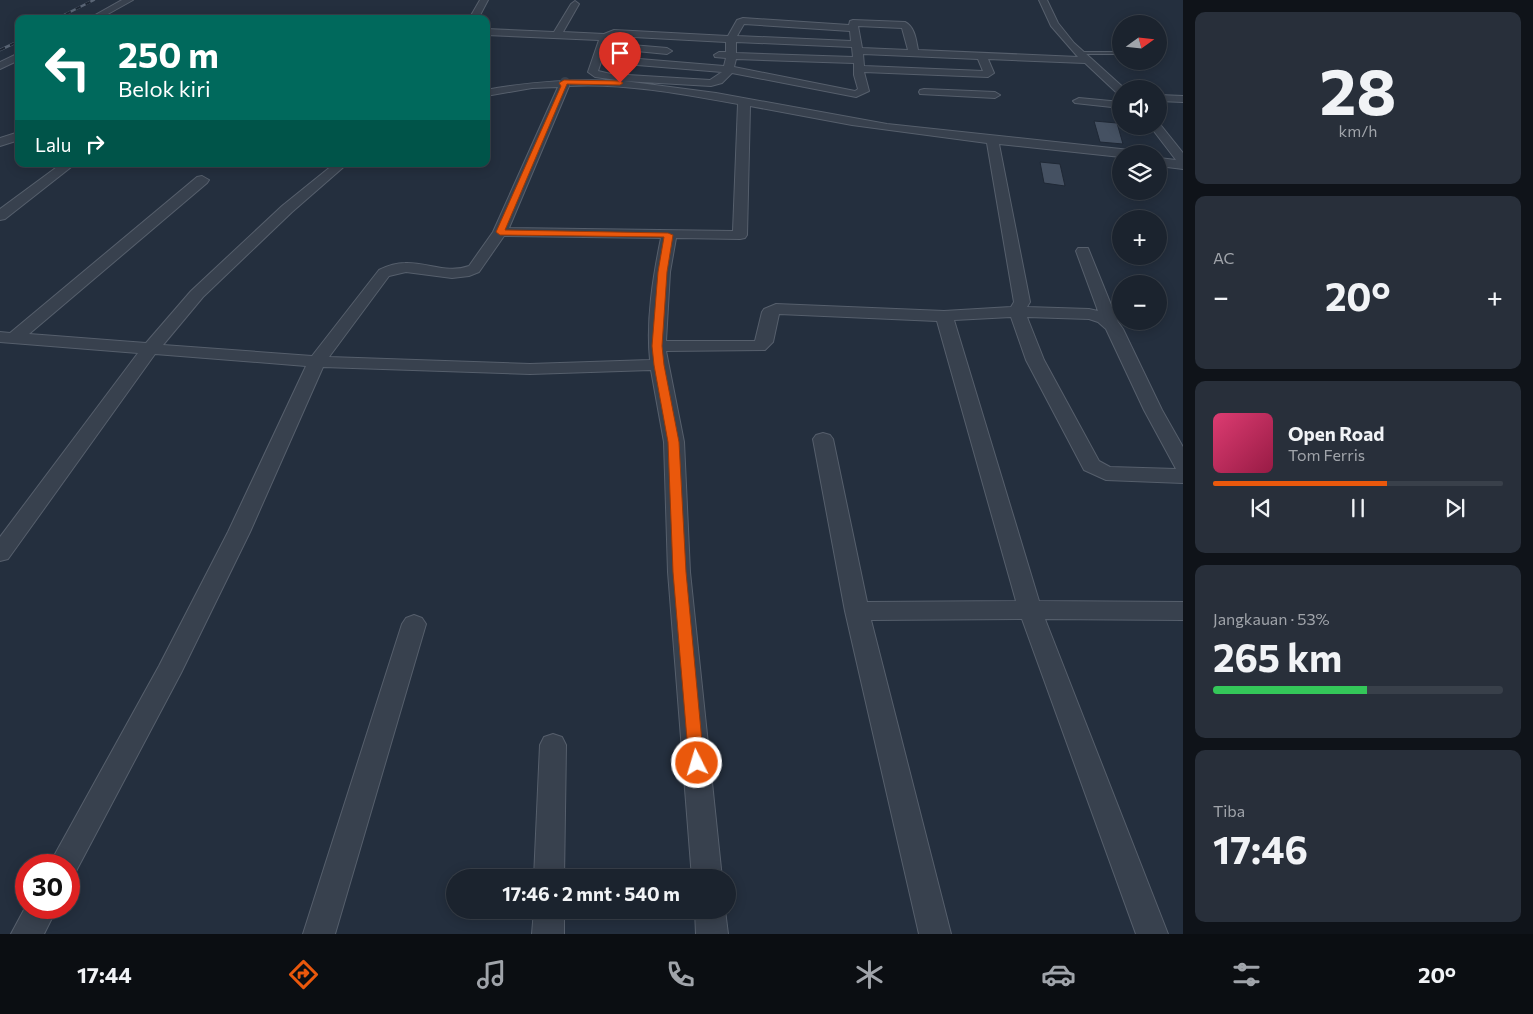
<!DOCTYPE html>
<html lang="id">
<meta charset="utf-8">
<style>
body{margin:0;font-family:Commissioner,sans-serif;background:#282f3a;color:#f1f3f6;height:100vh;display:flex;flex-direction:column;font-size:19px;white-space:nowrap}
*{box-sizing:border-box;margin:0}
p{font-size:16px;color:#a0a4aa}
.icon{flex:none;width:28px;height:28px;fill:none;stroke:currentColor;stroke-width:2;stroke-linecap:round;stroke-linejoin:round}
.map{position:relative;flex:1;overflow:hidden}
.panel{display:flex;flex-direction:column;gap:12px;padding:12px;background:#0f1319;width:350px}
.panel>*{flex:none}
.guide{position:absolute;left:15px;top:15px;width:475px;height:152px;border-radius:10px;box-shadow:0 2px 12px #0003,0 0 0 1px #39404a;background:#00695c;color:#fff;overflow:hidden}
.needle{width:32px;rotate:75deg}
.buttons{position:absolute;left:1112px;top:15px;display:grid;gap:10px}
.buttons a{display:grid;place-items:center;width:55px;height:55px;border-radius:50%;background:#1b232e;box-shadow:0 2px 12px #0003,0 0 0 1px #39404a;font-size:25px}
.speed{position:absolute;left:15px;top:854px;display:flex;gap:10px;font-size:25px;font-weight:700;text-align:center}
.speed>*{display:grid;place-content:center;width:65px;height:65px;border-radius:50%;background:#1b232e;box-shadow:0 2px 12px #0003,0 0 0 1px #39404a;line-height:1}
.speed .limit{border:8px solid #d22;background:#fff;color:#111}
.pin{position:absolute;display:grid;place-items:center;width:42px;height:42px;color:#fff;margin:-51px -21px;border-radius:50% 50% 50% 0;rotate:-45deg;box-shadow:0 0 5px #0007}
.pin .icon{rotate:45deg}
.me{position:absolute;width:55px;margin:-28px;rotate:355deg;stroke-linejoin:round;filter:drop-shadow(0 0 4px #0008)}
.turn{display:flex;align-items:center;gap:18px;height:105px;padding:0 20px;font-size:22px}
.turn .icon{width:65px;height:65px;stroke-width:2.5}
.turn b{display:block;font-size:35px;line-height:42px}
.then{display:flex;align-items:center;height:48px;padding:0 20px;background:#0003;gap:10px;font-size:19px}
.big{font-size:38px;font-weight:700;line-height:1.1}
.panel .card{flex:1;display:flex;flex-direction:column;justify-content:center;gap:8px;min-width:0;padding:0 18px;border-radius:10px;background:#282f3a}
.panel .dial{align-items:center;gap:0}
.dial b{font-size:65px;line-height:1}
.song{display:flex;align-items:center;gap:15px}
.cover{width:60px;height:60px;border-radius:8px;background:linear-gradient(135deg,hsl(340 70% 55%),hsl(340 70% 35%))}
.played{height:5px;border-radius:2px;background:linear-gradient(90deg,#ea580c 60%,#39404a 60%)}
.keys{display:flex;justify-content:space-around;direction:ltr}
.heat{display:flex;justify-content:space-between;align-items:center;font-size:28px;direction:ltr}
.charge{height:8px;border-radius:4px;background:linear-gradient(90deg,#34c759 53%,#39404a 0)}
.trip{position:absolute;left:446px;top:869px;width:290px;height:50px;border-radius:25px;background:#1b232e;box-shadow:0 2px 12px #0003,0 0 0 1px #39404a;font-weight:700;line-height:50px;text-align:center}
.tab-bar{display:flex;height:80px;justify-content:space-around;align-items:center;background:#0b0e12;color:#a0a4aa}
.tab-bar .icon{width:35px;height:35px}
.tab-bar .selected{color:#ea580c}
.tab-bar b{font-size:22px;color:#f1f3f6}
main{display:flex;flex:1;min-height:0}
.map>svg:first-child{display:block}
</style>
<main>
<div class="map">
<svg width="1183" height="934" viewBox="0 0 1183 934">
<rect width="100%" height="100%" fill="#242f3e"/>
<path fill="#455162" stroke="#1f2835" d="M 1094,121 L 1117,123 L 1123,144 L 1100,142 Z
M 1040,162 L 1060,164 L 1065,186 L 1044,183 Z"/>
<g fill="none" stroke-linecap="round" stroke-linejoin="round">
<g stroke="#565f6c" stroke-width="2">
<path id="service" d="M 1077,52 L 1121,52 L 1121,54 L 1079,54 Z"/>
</g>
<g stroke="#565f6c" stroke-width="2">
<path id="minor" d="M 122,0 L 133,0 L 99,19 L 88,19 Z
M 480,0 L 488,0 L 478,19 L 469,19 Z
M 1039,0 L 1047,0 L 1058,23 L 1074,43 L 1125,89 L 1121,89 L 1121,94 L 1117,93 L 1085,63 L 988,59 L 994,73 L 988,77 L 864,72 L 869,91 L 856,97 L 732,73 L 722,83 L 711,86 L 624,81 L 716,93 L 887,124 L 1130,150 L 1136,154 L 1121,154 L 1121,157 L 999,144 L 1030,302 L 1027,307 L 1089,309 L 1098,311 L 1076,251 L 1078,248 L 1088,248 L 1118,322 L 1123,329 L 1162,410 L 1183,447 L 1183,483 L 1106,480 L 1084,470 L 1026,360 L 1011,317 L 954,320 L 1039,601 L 1183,602 L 1183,620 L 1045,619 L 1168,934 L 1136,934 L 1022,619 L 871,620 L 951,934 L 919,934 L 845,611 L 813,439 L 816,435 L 823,433 L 830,435 L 833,439 L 867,602 L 1016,601 L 937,321 L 779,314 L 773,342 L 765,350 L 666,351 L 684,442 L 690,572 L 722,878 L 692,878 L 668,572 L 664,442 L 651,370 L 530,374 L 323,367 L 250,532 L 181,673 L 74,875 L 69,877 L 69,865 L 49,865 L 159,666 L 228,532 L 306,366 L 155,354 L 8,559 L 0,561 L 0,537 L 138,353 L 0,342 L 0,332 L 10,333 L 197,177 L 202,176 L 209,180 L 207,183 L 29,334 L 146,343 L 191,291 L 282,206 L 334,164 L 347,164 L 292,212 L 203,297 L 163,345 L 312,356 L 379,270 C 387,266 396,263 405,263 C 427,262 447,274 469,266 L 493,232 L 558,87 L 532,88 L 486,96 L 486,90 C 535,81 575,79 624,81 L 595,77 L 588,72 L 599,40 L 486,35 L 486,29 L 554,32 L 571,4 L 575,1 L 579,4 L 563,32 L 604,34 L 614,30 L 728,36 L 737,20 L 743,18 L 849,25 L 850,21 L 853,20 L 905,22 C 915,27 916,40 918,50 L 1078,57 L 1051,26 ZM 744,24 L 850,31 L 851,41 L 737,36 ZM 858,26 L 902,28 L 908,50 L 862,48 ZM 615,36 L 726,42 L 726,52 L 719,52 L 714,55 L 715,57 L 726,58 L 724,66 L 603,56 L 606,48 L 667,54 L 672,51 L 667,48 L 608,43 L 609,39 ZM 736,42 L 852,47 L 853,57 L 736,53 ZM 863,54 L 978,59 L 983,71 L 864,66 ZM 736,59 L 854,63 L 854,75 L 858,89 L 855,91 L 734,67 ZM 601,62 L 722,72 L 710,80 L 611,74 L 598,71 ZM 569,86 C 625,83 683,94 738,104 L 733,231 L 509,228 ZM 750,106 L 852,125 L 987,143 L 1014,302 L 1011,307 L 944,311 L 776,304 L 764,309 L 762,312 L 755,341 L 666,341 L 670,272 L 676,238 L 740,239 L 745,238 L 747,235 ZM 504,236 L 661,238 C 653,277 646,320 650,360 L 530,364 L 329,357 L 389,276 L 406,272 L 452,278 L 469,276 L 479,272 ZM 1027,317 L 1089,319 L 1098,322 L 1106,329 L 1144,410 L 1176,469 L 1110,467 L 1099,461 L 1044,360 Z
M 19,53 L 19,60 L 0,69 L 0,62 Z
M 924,89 L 995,92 L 1000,95 L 995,98 L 920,94 L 919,92 L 920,90 Z
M 1159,95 L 1183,96 L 1183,102 L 1159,101 Z
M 1079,98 L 1121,102 L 1121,108 L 1075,103 L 1073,101 Z
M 1159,123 L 1183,153 L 1183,169 L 1159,166 L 1159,158 L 1176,160 L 1150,126 L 1159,126 Z
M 19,132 L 19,140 L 0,146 L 0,138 Z
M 61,164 L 75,164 L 5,219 L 0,220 L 0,209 Z
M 414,615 L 422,618 L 426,624 L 335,934 L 303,934 L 402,624 L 406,618 Z
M 553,734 L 562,737 L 566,745 L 564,878 L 534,878 L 540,745 L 544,737 Z
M 26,906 L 26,908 L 57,908 L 44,934 L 11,934 Z
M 534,910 L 564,910 L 564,934 L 532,934 Z
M 695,910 L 725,910 L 728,934 L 696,934 Z"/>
</g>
<use href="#service" fill="#38414e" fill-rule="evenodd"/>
<use href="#minor" fill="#38414e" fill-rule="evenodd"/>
<g stroke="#5a6575" stroke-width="2.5">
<path id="rail" d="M 56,19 L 94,0
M 0,50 L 19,41"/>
</g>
<use href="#rail" stroke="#1d2633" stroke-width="2" stroke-dasharray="5.5" stroke-linecap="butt"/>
<g stroke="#565f6c" stroke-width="11" stroke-linecap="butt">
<path id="minor-bridge" d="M 564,85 L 565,82"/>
</g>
<use href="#minor-bridge" stroke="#38414e" stroke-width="10"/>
</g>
<path fill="#ea580c" stroke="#983908" d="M 564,80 L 620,81 L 623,83 L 620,85 L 567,84 L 505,230 L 668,233 L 673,235 L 667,272 L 662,346 L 664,365 L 679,442 L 686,572 L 704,763 L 702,768 L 697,770 L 691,768 L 689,763 L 673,572 L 668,442 L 654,365 L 652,346 L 658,272 L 664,237 L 500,235 L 496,232 L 561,86 L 559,83 Z"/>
</svg>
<div class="buttons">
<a><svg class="needle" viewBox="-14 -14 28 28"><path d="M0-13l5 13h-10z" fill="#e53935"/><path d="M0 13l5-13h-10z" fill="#a0a4aa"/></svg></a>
<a><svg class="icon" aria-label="sound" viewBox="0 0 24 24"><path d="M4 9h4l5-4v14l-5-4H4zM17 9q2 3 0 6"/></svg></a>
<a><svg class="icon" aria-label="layers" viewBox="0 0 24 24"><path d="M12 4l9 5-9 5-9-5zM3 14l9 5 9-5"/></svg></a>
<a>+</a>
<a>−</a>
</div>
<div class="speed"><div class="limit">30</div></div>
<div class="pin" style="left:620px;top:83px;background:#d93025"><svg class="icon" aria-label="arrive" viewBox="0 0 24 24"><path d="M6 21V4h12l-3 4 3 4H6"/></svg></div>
<svg class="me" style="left:697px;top:763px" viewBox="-20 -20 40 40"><circle r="17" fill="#ea580c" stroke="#fff" stroke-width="3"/><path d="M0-11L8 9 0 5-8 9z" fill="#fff"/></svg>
<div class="trip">17:46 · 2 mnt · 540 m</div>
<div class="guide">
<div class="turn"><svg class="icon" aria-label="left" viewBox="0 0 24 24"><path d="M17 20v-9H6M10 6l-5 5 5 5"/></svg><div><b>250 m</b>Belok kiri</div></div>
<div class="then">Lalu<svg class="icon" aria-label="right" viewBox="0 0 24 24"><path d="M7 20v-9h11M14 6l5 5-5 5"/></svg></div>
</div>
</div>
<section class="panel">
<div class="card dial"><b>28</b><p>km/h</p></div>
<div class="card"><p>AC</p>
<div class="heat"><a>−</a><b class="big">20°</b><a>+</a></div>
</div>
<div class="card">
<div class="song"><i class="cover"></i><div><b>Open Road</b><p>Tom Ferris</p></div></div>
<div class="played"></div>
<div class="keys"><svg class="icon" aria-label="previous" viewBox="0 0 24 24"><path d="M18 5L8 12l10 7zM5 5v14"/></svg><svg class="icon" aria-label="pause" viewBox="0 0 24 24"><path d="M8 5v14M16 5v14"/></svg><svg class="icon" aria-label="next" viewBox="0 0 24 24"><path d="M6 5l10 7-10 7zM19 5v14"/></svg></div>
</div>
<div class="card"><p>Jangkauan · 53%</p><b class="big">265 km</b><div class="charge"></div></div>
<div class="card"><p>Tiba</p><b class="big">17:46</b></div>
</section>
</main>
<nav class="tab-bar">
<b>17:44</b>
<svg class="icon selected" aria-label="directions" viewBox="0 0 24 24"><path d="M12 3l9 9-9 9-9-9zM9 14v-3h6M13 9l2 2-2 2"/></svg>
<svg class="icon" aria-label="music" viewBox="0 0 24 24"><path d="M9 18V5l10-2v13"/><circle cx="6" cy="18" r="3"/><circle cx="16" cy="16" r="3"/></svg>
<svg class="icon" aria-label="phone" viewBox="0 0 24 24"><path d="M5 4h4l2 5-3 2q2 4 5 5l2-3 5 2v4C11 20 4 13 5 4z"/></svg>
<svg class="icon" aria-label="climate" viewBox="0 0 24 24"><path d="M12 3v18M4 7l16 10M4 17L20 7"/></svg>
<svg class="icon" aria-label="car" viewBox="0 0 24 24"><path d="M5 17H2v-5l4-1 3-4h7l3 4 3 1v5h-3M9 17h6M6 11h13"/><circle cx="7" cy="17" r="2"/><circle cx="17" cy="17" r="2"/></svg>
<svg class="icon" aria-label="filters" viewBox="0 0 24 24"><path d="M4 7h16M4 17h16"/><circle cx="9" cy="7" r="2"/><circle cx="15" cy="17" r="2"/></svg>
<b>20°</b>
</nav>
